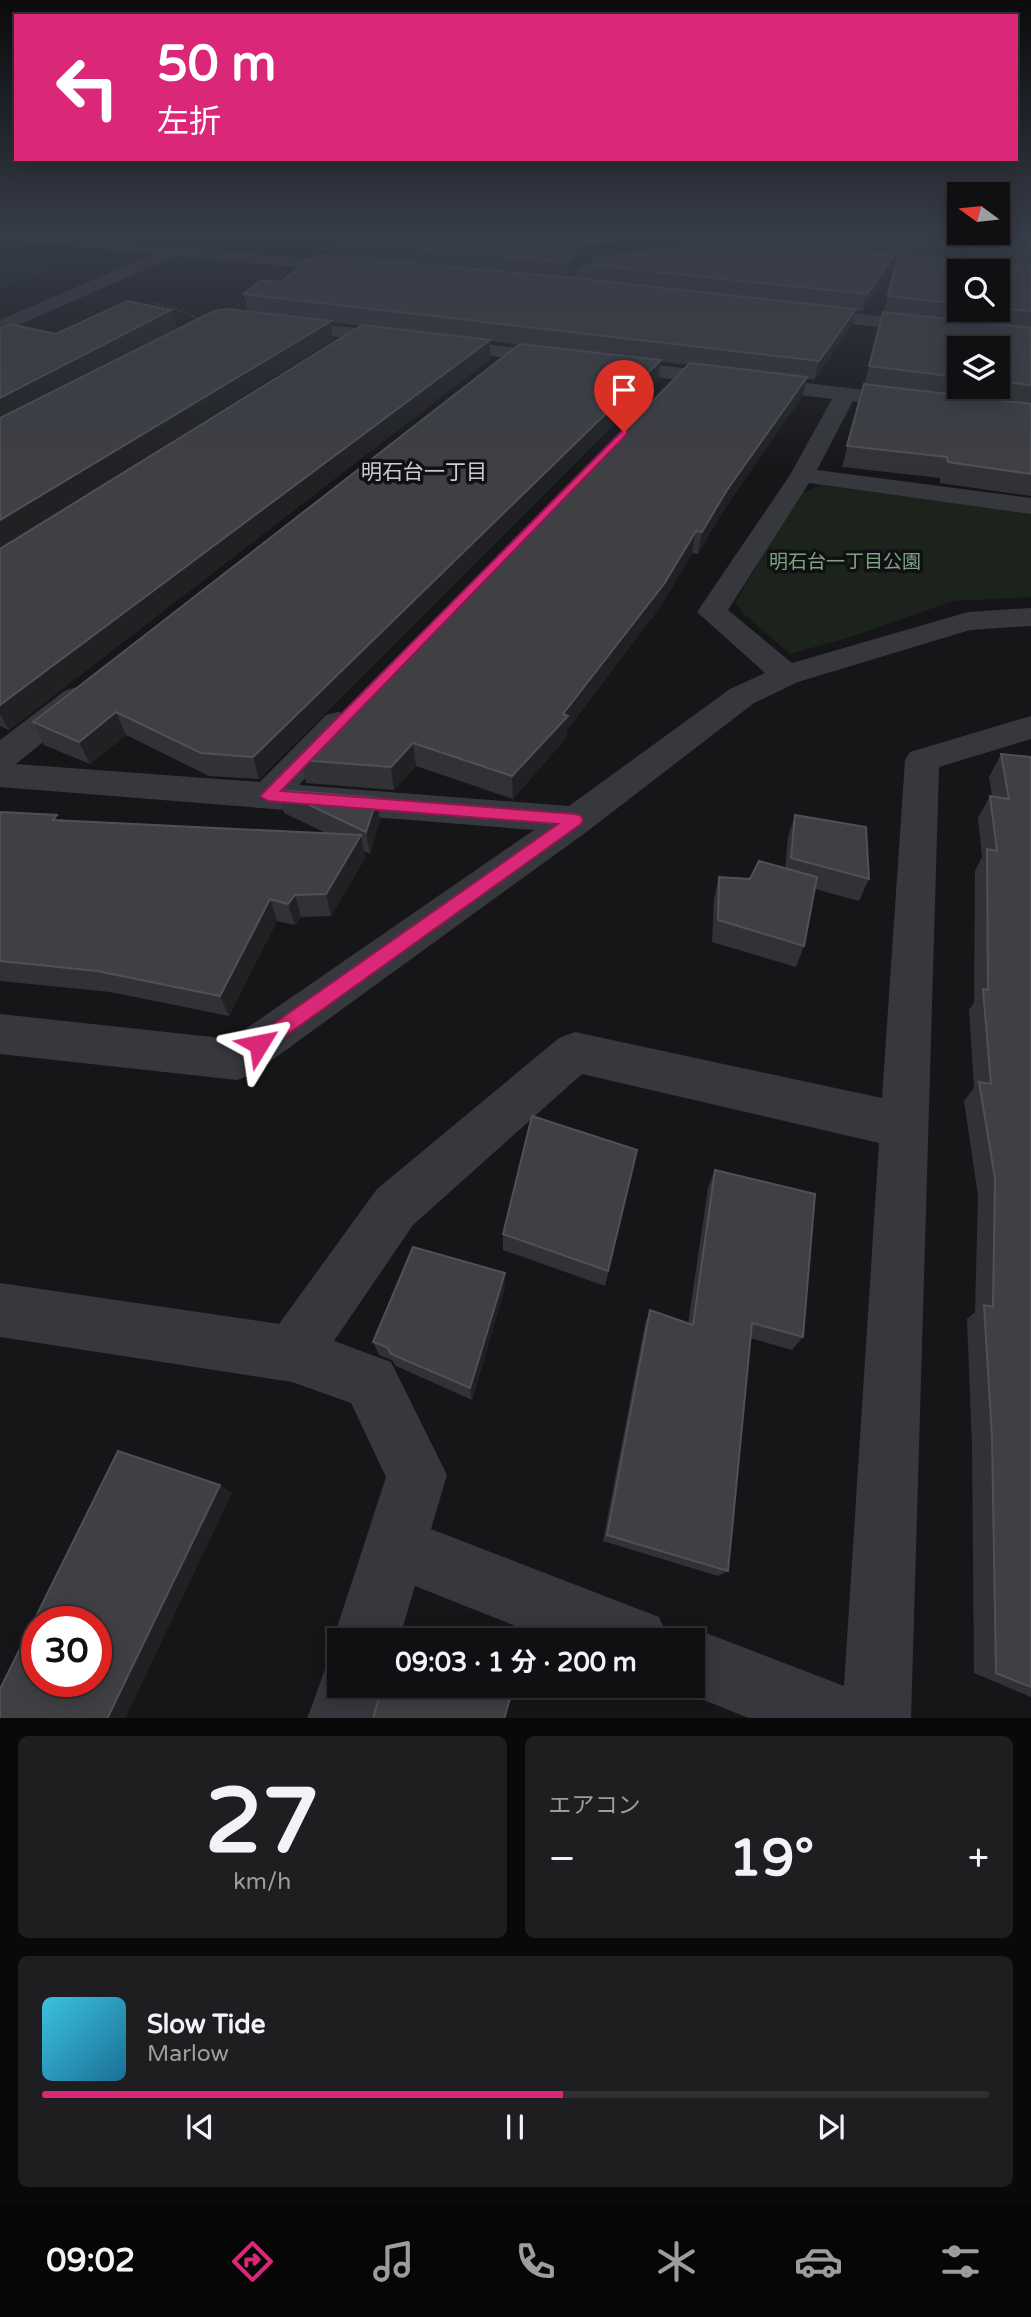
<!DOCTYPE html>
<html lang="ja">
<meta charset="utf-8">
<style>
body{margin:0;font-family:"Varela Round","Noto Sans JP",sans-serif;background:#1e1e20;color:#f1f3f6;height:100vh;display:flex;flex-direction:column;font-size:26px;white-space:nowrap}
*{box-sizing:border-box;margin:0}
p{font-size:23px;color:#9c9d9f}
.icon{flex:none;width:38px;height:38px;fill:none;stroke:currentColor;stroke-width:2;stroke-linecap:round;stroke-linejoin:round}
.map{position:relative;height:1718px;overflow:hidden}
.details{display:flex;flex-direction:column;gap:18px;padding:18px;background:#09090a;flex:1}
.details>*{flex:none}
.guide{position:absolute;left:14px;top:14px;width:1004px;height:147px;border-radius:0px;box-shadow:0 4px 18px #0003,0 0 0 2px #303032;background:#db2777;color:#fff;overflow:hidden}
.needle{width:46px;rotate:285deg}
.tools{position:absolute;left:947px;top:182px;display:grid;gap:14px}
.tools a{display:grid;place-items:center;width:63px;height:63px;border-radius:0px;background:#101012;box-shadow:0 4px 18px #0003,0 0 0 2px #303032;font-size:35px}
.speed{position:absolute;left:21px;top:1606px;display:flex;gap:14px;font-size:35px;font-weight:700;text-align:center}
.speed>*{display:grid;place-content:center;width:91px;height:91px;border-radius:50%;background:#101012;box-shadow:0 4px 18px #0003,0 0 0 2px #303032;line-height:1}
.speed .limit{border:10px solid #d22;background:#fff;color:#111}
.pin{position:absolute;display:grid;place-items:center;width:60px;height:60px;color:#fff;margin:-72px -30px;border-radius:50% 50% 50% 0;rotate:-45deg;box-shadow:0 0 7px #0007}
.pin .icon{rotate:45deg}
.me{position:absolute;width:77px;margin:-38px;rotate:55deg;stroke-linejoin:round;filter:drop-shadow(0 0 5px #0008)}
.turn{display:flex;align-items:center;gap:24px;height:147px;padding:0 28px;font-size:32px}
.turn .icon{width:91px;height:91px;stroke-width:2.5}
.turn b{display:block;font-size:49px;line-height:60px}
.big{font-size:52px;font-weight:700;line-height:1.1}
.details .widget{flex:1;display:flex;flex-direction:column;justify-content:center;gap:10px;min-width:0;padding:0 24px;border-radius:10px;background:#1e1e20}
.details .dial{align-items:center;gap:0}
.dial b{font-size:91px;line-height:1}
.song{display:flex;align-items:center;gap:21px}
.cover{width:84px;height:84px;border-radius:10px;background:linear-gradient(135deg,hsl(190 70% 55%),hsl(200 70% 35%))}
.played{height:7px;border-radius:4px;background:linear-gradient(90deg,#db2777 55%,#303032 55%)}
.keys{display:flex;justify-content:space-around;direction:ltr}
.heat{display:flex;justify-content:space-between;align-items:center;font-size:38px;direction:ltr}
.details .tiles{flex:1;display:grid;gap:18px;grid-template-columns:1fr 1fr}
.widget:last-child{grid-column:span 2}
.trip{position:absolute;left:327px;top:1628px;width:378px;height:70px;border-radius:0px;background:#101012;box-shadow:0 4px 18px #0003,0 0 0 2px #303032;font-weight:700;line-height:70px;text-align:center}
.tabs{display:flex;height:112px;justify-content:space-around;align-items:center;background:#060607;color:#9c9d9f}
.tabs .icon{width:49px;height:49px}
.tabs .active{color:#db2777}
.tabs b{font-size:32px;color:#f1f3f6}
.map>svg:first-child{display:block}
</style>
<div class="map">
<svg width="1031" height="1719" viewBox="0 0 1031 1719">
<rect width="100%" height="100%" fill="#161618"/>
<path fill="#1c231d" d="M 354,234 L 346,255 L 268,248 L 256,242 L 257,234 Z
M 0,245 L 69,252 L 70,261 L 0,290 Z
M 820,485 L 1031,513 L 1031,597 L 953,601 L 850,637 L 790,654 L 744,614 L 735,603 L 797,496 Z"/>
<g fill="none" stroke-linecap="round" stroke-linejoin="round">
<path stroke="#3d3f44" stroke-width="2" stroke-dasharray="2 2.5" stroke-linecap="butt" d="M 149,302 L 174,308 L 203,321
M 226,312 L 249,300"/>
<path fill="#37383d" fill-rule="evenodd" d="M 812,234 L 853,234 L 845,239 L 766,250 L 758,245 L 766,240 Z
M 641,256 L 650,261 L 647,265 L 593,273 L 579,292 L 573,293 L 564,288 L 581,265 Z
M 281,319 L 921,397 L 924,402 L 921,407 L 913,409 L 853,401 L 817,470 L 1031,498 L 1031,514 L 809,483 L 728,610 L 792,663 L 968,612 L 1031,608 L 1031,626 L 970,630 L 798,682 L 754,703 L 589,830 L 253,1074 L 237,1080 L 0,1054 L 0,1014 L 231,1039 L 534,830 L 0,787 L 0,740 L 66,690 L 78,687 L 90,690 L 94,697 L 90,704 L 16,764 L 260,782 L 326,715 L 338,712 L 350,715 L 355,723 L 299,785 L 569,806 L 730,689 L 765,673 L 697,612 L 790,475 L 832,399 L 274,329 L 271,325 Z
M 1031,716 L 1031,739 L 939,767 L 911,1719 L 751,1719 L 669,1686 L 693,1685 L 693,1640 L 551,1640 L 415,1586 L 399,1640 L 340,1640 L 340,1656 L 333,1640 L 386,1477 L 351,1403 L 292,1382 L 0,1337 L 0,1283 L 279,1324 L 377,1189 L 559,1038 L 575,1032 L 882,1098 L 905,760 L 910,752 ZM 582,1074 L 879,1143 L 844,1686 L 693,1628 L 669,1639 L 659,1617 L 431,1529 L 447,1475 L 391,1362 L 334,1341 L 413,1225 Z
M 340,1656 L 340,1685 L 386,1685 L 376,1719 L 307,1719 L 328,1661 Z"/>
<path fill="#37383d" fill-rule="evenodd" d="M 0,234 L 49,234 L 357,263 L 366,268 L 357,273 L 176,256 L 0,333 L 0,320 L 153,254 L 0,239 Z
M 800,307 L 1031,333 L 1031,345 L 793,317 L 790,313 L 793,309 Z"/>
</g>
<path fill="#323236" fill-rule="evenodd" d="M 830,234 L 1031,234 L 1031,496 L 940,483 L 940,478 L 842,467 L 898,258 L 893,258 L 889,273 L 862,312 L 855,311 L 851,327 L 814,380 L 806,379 L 802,397 L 723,511 L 698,554 L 692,553 L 661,606 L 567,730 L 566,738 L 513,799 L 416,766 L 394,790 L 306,783 L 300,760 L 688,365 L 660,362 L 658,380 L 259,779 L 209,776 L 126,735 L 90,764 L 44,745 L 33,722 L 518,345 L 490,341 L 490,359 L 9,730 L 0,726 L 0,549 L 361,326 L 331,322 L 333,340 L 0,548 L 0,329 L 56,334 L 171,310 L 176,329 L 124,356 L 247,311 L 244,294 L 281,282 L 336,256 L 334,241 L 828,243 ZM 593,261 L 590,265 L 590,280 L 569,277 L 581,262 ZM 959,271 L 998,271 L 998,310 L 959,310 ZM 959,348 L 998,348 L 998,387 L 959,387 Z
M 1001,754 L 1031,757 L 1031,1697 L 974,1673 L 972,1447 L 967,1319 L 975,1312 L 978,1196 L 964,1101 L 974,1088 L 969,1010 L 974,1002 L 975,871 L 982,857 L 978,818 L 990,796 L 992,796 L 989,777 Z
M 278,790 L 380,820 L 370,854 L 364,851 L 365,858 L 331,916 L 301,917 L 295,925 L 277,921 L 229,1016 L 110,992 L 0,981 L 0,812 L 60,821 L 328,834 L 284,813 Z
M 795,815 L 869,879 L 859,901 L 815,889 L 804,946 L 796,967 L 712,942 L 714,899 L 719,877 L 750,879 L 785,868 L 788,837 Z
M 637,1150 L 605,1286 L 503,1250 L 503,1234 Z
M 715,1170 L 803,1337 L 792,1350 L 750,1338 L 728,1571 L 718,1576 L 603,1541 L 645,1324 L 650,1310 L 688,1324 L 708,1188 Z
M 505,1288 L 472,1400 L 396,1366 L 392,1360 L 379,1355 L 373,1342 Z"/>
<path fill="#212124" d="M 669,234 L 793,234 L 581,262 L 567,280 L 567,262 L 581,245 Z
M 1004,250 L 998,267 L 996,252 Z
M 894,255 L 889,273 L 862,312 L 867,294 Z
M 856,309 L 851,327 L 814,380 L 819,361 Z
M 171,310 L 176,329 L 0,422 L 0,398 Z
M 331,321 L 333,340 L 0,548 L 0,520 Z
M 490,340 L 490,359 L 9,730 L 0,714 L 0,705 Z
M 661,360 L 658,380 L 259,779 L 253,757 Z
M 807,377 L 802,397 L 723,511 L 698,554 L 702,532 L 727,490 Z
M 696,531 L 692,553 L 661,606 L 567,730 L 566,738 L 513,799 L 512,776 Z
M 116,712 L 126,735 L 90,764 L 79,742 Z
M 413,743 L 416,766 L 394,790 L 391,767 Z
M 377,798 L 380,820 L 370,854 L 366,832 Z
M 361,835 L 365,858 L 331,916 L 326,894 Z
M 295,895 L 301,917 L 295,925 L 288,904 Z
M 270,899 L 277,921 L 229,1016 L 220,996 Z
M 505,1273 L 505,1288 L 472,1400 L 470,1388 Z
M 220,1485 L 232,1493 L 125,1719 L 107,1719 Z"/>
<path fill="#3f3f44" stroke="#4f5156" stroke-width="2" fill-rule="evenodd" d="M 343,234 L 669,234 L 581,245 L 567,262 L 334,241 Z
M 781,234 L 808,234 L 846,251 L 894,255 L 867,294 L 590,265 L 595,258 Z
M 846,234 L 1031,234 L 1031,252 L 1004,250 L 996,252 L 996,255 L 1001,256 L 1004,265 L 1031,267 L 1031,311 L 998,308 L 998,271 L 959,271 L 959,304 L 888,296 L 898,255 L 964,261 L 967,256 L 976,253 L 965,246 L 852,236 Z
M 316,255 L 573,278 L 856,309 L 819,361 L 244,294 L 261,280 L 281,282 Z
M 127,301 L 171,310 L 0,398 L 0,329 L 10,324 L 56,334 Z
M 229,309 L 331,321 L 0,520 L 0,418 L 214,311 Z
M 883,312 L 1031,328 L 1031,385 L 998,381 L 998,348 L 959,348 L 959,377 L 869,366 Z
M 362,325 L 490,340 L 0,705 L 0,549 Z
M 520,344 L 661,360 L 253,757 L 201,753 L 116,712 L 79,742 L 33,722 Z
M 690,363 L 807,377 L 727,490 L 702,532 L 696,531 L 664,584 L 563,714 L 568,716 L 512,776 L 413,743 L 391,767 L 300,760 Z
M 864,384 L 1031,404 L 1031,474 L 948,462 L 947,457 L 847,446 Z
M 1001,754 L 1031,757 L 1031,1687 L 996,1673 L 992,1437 L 984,1305 L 993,1307 L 995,1178 L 979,1082 L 991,1084 L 983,989 L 988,990 L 987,849 L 997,851 L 990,796 L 1009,799 Z
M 278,790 L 377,798 L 366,832 Z
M 0,812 L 57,815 L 53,820 L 361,835 L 326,894 L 295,895 L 288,904 L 270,899 L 220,996 L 97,971 L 0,961 Z
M 795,815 L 866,827 L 869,879 L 791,858 Z
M 759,861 L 817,877 L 804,946 L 718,920 L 719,877 L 750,879 Z
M 532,1116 L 637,1150 L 608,1271 L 503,1234 Z
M 715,1170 L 815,1194 L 803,1337 L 752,1323 L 728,1571 L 607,1535 L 650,1310 L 693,1325 Z
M 413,1247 L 505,1273 L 470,1388 L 391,1354 L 387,1347 L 373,1342 Z
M 118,1451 L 220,1485 L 107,1719 L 0,1719 L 0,1689 ZM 37,1622 L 96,1622 L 96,1682 L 37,1682 Z
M 399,1628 L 434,1640 L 395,1640 Z
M 380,1685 L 514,1685 L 504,1719 L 373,1719 L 382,1686 Z"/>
<linearGradient id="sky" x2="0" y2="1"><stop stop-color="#0c0c0d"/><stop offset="0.49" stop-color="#363c48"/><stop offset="1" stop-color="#363c48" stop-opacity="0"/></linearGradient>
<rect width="1031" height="474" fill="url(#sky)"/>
<path fill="#db2777" stroke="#8e194d" stroke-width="2" d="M 624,429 L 627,430 L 627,434 L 281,791 L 576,814 L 581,816 L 583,820 L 581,824 L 266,1050 L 259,1052 L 253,1050 L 250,1044 L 253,1038 L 558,824 L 268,801 L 260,796 Z"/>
<g text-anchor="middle" stroke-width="7" stroke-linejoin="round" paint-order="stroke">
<g font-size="19" fill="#7fa381" stroke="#111113">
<text x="845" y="568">明石台一丁目公園</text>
</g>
<g font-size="21" fill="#c9ccd4" stroke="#111113">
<text x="424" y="479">明石台一丁目</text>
</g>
</g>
</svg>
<div class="tools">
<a><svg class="needle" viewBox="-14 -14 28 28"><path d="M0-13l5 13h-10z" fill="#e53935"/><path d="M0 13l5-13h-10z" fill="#9c9d9f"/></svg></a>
<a><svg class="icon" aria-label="search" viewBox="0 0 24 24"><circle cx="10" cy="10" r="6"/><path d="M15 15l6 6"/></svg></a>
<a><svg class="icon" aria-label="layers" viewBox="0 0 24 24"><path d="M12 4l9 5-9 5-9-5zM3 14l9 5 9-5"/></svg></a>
</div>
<div class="speed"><div class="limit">30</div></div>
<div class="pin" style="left:624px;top:432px;background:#d93025"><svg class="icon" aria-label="arrive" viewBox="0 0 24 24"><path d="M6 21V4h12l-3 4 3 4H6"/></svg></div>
<svg class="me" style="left:259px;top:1044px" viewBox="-20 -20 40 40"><path d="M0-17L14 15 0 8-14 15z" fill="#db2777" stroke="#fff" stroke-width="4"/></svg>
<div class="trip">09:03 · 1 分 · 200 m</div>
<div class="guide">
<div class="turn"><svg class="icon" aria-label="left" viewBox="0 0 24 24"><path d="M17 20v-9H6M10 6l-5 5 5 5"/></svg><div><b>50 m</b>左折</div></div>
</div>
</div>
<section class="details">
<div class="tiles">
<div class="widget dial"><b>27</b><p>km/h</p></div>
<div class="widget"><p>エアコン</p>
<div class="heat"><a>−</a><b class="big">19°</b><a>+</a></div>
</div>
<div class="widget">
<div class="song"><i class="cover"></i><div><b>Slow Tide</b><p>Marlow</p></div></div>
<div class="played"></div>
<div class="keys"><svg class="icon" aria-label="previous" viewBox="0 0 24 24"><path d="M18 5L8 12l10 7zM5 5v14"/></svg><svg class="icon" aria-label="pause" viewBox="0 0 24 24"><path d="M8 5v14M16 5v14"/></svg><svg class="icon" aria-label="next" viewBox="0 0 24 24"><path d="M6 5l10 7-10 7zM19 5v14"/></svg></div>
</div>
</div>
</section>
<nav class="tabs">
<b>09:02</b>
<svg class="icon active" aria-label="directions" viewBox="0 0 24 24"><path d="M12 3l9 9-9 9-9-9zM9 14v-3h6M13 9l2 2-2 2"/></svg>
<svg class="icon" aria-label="music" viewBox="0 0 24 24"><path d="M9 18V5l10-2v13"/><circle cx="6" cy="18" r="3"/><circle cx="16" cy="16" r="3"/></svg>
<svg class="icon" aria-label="phone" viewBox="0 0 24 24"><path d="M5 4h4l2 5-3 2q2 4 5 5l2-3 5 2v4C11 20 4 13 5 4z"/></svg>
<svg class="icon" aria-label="climate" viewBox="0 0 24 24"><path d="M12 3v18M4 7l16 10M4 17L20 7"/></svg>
<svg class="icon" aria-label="car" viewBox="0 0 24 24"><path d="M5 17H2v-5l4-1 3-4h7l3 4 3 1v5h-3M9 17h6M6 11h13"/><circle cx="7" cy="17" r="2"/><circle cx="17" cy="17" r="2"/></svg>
<svg class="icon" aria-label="filters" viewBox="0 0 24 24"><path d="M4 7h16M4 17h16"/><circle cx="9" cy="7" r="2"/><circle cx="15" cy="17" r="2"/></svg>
</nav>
